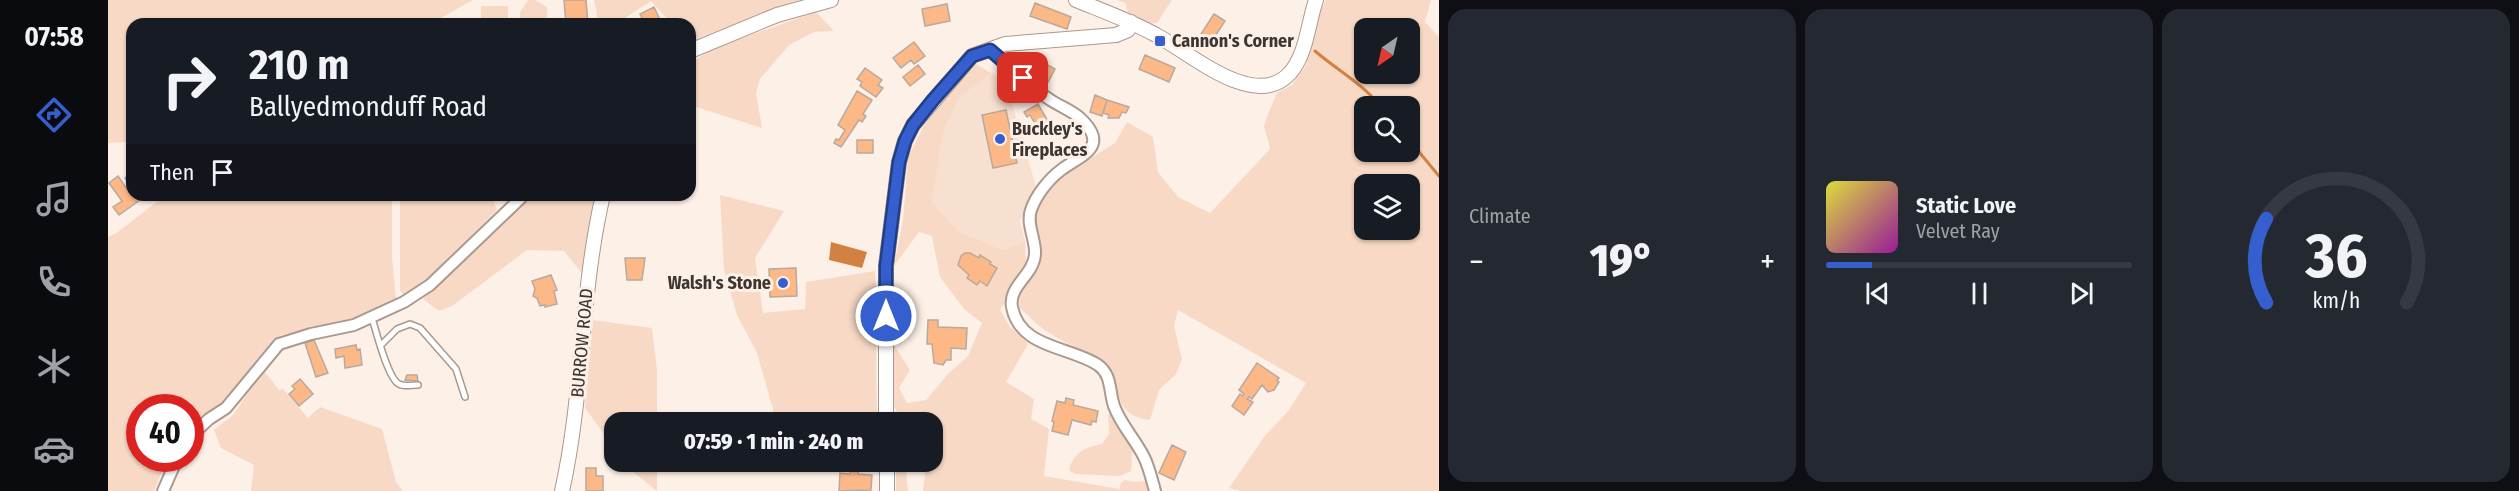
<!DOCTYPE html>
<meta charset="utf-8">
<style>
body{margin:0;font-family:"Fira Sans Condensed",sans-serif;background:#242831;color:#f1f3f6;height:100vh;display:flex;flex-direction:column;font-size:22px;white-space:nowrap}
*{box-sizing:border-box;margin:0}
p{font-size:20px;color:#9ea1a6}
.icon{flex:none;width:33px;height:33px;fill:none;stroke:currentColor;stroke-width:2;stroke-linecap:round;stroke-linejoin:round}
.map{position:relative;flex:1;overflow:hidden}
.sheet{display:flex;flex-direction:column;gap:9px;padding:9px;background:#0d0f14;width:1080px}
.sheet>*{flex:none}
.top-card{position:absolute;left:18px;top:18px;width:570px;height:183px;border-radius:18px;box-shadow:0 2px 4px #0004;background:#171b24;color:#f1f3f6;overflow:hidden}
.needle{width:39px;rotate:214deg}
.controls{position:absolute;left:1246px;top:18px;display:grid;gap:12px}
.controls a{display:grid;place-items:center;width:66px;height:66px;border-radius:12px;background:#171b24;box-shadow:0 2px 4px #0004;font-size:30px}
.speed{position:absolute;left:18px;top:394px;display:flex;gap:12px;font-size:30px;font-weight:700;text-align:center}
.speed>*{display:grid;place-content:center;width:78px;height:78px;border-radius:50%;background:#171b24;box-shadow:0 2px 4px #0004;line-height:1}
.speed .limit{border:9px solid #d22;background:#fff;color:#111}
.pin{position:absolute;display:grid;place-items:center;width:51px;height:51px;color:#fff;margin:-26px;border-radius:12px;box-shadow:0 3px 9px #0006}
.me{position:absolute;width:66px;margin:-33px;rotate:0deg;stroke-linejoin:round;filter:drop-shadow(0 0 4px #0008)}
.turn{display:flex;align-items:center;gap:21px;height:126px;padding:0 24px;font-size:27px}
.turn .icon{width:78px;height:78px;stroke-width:2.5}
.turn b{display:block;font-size:42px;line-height:51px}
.then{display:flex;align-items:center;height:57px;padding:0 24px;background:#0003;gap:12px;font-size:22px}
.big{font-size:45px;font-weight:800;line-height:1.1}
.sheet .widget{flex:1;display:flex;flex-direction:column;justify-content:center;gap:9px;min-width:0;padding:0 21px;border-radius:18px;background:#242831}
.sheet .dial{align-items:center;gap:0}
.dial svg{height:156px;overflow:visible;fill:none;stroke:#363941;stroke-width:7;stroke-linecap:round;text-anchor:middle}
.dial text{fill:#f1f3f6;stroke:none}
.song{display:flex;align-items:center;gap:18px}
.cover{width:72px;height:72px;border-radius:9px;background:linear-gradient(135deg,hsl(60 70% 55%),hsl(300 70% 35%))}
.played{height:6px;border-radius:3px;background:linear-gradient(90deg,#355fcf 15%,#363941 15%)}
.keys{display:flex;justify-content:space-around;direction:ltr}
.heat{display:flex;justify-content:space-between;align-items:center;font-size:33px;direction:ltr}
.sheet .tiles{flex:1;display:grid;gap:9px;grid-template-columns:repeat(3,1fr)}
.trip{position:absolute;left:496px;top:412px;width:339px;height:60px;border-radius:18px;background:#171b24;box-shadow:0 2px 4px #0004;font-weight:800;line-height:60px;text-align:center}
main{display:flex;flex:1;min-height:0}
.menu{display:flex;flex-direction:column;width:108px;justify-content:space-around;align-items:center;background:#090b0e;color:#9ea1a6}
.menu .icon{width:42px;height:42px}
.menu .selected{color:#355fcf}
.menu b{font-size:27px;color:#f1f3f6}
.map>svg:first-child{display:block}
</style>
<main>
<nav class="menu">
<b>07:58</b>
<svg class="icon selected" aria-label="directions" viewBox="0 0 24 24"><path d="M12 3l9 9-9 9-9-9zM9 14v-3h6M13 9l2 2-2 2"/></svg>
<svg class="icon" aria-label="music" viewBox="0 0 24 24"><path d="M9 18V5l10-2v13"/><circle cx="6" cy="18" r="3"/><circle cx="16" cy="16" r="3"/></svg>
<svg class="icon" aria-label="phone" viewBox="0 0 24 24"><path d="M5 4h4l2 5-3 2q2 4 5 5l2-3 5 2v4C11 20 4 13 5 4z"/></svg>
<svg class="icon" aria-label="climate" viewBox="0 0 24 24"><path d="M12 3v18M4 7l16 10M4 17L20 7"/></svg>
<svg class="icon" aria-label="car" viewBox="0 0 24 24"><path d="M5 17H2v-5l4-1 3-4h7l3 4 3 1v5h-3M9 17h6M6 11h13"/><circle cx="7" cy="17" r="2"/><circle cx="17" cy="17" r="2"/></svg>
</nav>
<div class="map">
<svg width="1331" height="491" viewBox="0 0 1331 491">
<rect width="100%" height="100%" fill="#fdf0e7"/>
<path fill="#f8e0d1" d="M 883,73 L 920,92 L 904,104 L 929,190 L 912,221 L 917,241 L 895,250 L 850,231 L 824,202 L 834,131 L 851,98 Z"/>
<path fill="#f7d9c5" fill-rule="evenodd" d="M 0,0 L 365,0 L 322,24 L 24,24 L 24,157 L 19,142 L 0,143 Z
M 420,0 L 427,0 L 439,7 L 439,24 L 412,24 L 412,12 Z
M 486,0 L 692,0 L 582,41 L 582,24 L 564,24 L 543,1 L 508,24 L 491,24 Z
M 1009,0 L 1064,0 L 1049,23 L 1040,24 L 1020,13 L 1017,3 Z
M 1218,0 L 1323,0 L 1317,22 L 1331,37 L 1331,491 L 1132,491 L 1121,488 L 1156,437 L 1181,410 L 1198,383 L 1070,310 L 1066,326 L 1074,359 L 1068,374 L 1051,390 L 1042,420 C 1002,415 1016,385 995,363 C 986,354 974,350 963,345 C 942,335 925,323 911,306 L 912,295 L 925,274 L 930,257 L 925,221 L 936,194 L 946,181 L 1007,143 L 1019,122 L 1045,137 L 1050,172 L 1070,197 L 1102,213 L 1162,149 L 1156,126 L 1160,114 L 1169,93 L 1184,85 L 1197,67 L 1213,10 ZM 1257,28 L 1302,28 L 1302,74 L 1257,74 ZM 1257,106 L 1302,106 L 1302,152 L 1257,152 ZM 1257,184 L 1302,184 L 1302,230 L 1257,230 Z
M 373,6 L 400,6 L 400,24 L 373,24 Z
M 708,12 L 726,31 L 706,32 L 681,45 L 652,79 L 648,93 L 654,128 L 582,105 L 582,64 L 603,49 Z
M 866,63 L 883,73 L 851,98 L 835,131 L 824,202 L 850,231 L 895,250 L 917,241 L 918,265 L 892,310 L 902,327 L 920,344 L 898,382 L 926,399 L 923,419 L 941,429 L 936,476 L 1011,489 L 1013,483 L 1017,480 L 1025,482 L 1039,481 L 1041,491 L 815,491 L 817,474 L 815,462 L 825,462 L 825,423 L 797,423 L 786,407 L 783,372 L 784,342 L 802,370 L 791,388 L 799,403 L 818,400 L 840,374 L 860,356 L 874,323 L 856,309 L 832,277 L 824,236 L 811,232 L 786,266 L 795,221 L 800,158 L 816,125 Z
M 49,195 L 284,195 L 284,258 L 288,299 L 234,324 L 172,335 L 112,407 L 83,431 L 82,408 L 32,408 L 32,459 L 59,459 L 46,491 L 0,491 L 0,237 L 10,232 L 51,200 Z
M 292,195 L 383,195 L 389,210 L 322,278 L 297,297 L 292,290 Z
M 423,195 L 492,195 L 477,277 L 456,251 L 419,250 L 344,306 L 331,311 L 315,299 Z
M 612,195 L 676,211 L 647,258 L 655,313 L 697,309 L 698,282 L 767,271 C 770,322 766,372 770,423 L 665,423 L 665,409 L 649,353 L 629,315 L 616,270 Z
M 485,320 L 544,328 L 549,370 L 549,423 L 507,423 L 507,449 L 477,408 Z
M 157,372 L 171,390 L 175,389 L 200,418 L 212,407 L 274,429 L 288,482 L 295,491 L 143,491 L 146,465 L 113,448 L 106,430 L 126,414 L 139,394 Z
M 1004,413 L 1026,448 C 1022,456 1025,462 1023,471 L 1012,476 L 967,474 L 961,470 C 966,452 977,447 994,444 L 1001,434 L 1000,415 Z
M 517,462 L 549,462 L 549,491 L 524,471 Z
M 788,462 L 801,462 L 798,471 L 800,491 L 788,491 Z"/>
<path fill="#d38143" d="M 723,242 L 759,252 L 754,268 L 721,260 Z"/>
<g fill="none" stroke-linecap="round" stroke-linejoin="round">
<path stroke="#d38143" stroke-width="3" d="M 1207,51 C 1229,70 1255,84 1272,106
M 1302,141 L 1331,176"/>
</g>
<path fill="#fdb888" stroke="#b8a99e" stroke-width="1.5" d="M 456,0 L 478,0 L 480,24 L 458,24 Z
M 927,3 L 963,17 L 959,29 L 922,16 Z
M 839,4 L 842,21 L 817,26 L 814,9 Z
M 546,7 L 554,24 L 537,24 L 532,14 Z
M 1106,14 L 1117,21 L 1104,41 L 1093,34 Z
M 806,42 L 817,56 L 806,64 L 803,60 L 793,68 L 785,58 Z
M 1037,55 L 1067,68 L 1061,82 L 1031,69 Z
M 929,59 L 947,69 L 939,84 L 922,71 Z
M 810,65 L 817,74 L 802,86 L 795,77 Z
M 757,68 L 774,80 L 770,85 L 775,88 L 768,97 L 752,86 L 754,82 L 749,79 Z
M 749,91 L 764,100 L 755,114 L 758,116 L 754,122 L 751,120 L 733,147 L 726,143 L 728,139 L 731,140 L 737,130 L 730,125 Z
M 987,95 L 999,100 L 994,116 L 982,112 Z
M 999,100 L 1021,107 L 1018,113 L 1014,112 L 1011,118 L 1000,118 L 1001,115 L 995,113 Z
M 930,104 L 944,128 L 930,136 L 927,131 L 930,129 L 922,115 L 919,117 L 916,112 Z
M 898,110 L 909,163 L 885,168 L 874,115 Z
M 749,140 L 765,140 L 765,153 L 749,153 Z
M 24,173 L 24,189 L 17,178 Z
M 10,176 L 23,195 L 39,195 L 11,215 L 5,207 L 14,201 L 1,183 Z
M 857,253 L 862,253 L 871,258 L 872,255 L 883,262 L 882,264 L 889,268 L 879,286 L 872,281 L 869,285 L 859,278 L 861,275 L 850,265 L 853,256 Z
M 517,258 L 537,258 L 534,280 L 519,280 Z
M 688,268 L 689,296 L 662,297 L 661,269 Z
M 443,275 L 449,290 L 446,291 L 449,304 L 437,307 L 437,305 L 432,306 L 429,298 L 425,296 L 427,289 L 424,281 Z
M 820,320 L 830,320 L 830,327 L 859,328 L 858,349 L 843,348 L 843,360 L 838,360 L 835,365 L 826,363 L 824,344 L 819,344 Z
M 206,340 L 220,373 L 208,377 L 197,343 Z
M 248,345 L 249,350 L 252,349 L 254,365 L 237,368 L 236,356 L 228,358 L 227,349 Z
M 1149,363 L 1171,378 L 1169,381 L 1171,382 L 1166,390 L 1160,392 L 1154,385 L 1144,399 L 1141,397 L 1139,399 L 1145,402 L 1136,415 L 1124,406 L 1132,394 L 1135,396 L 1136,394 L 1131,390 Z
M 309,375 L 310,381 L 297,380 L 299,375 Z
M 192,379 L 205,394 L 191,406 L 181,394 L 187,389 L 184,386 Z
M 958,398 L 966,400 L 965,405 L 990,411 L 988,422 L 984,421 L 983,425 L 964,420 L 960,435 L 944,431 L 946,422 L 944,421 L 949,401 L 957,403 Z
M 1064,445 L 1078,452 L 1066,480 L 1051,473 Z
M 743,463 L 751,463 L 750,474 L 764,475 L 763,490 L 731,491 L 732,473 L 742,474 Z
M 478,468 L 488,468 L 488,476 L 495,476 L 495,491 L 478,491 Z"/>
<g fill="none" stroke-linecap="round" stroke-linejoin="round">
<g stroke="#a9998f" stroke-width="8">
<path id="service" d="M 264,318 C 268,331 280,379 291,384 C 296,387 304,385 310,385
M 273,345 L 289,329 L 302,324 L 312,328 L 348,369 L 357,397"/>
</g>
<g stroke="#a9998f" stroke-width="14">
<path id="minor" d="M 882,50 C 900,67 920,85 941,99 C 951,106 963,110 972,118 C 1003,147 973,155 953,170 C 941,179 928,195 923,210 C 918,224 928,240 927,254 C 926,275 900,286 904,307 C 912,349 962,346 990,365 C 1004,375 1001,391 1006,406 C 1013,425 1027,439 1036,457 C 1041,467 1044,480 1047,491
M 82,437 L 101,419 L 118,408 L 171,344 L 203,334 L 246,325 L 296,302 L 322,285 L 416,195
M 55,491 L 69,459"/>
</g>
<g stroke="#a9998f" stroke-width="16">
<path id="tertiary" d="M 968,0 C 995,11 1023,21 1048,35 C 1081,52 1147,112 1182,73 C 1199,53 1200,23 1208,0
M 582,51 L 669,15 L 723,0
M 778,423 L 778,266 L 791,162 L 797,141 L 805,125 L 864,56 L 897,44 L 1008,35 L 1020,30 L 1023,22
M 779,462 L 779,491
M 454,491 C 476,393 472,293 495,195"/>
</g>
<use href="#service" stroke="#fff" stroke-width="5"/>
<use href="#minor" stroke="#fff" stroke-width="10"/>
<use href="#tertiary" stroke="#fff" stroke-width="14"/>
</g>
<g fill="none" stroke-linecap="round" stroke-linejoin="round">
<g stroke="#223e87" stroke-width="15">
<path id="route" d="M 778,316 L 778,266 L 791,162 L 797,141 L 805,125 L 825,100 L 864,56 L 882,50 L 915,78"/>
</g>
<use href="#route" stroke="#355fcf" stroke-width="10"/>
</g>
<g fill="#355fcf" stroke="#fdf0e7" stroke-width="2">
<rect x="1046" y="35" width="12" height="12" rx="3"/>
<circle cx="892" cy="139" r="6"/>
<circle cx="675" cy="283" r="6"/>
</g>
<g text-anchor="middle" stroke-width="6" stroke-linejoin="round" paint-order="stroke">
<g font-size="18" font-weight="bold" fill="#3c3531" stroke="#fdf0e7" text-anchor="start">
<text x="1064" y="47">Cannon's Corner</text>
<text x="904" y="135">Buckley's<tspan x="904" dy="21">Fireplaces</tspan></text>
<text x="663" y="289" text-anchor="end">Walsh's Stone</text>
</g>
<g font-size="18" fill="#3c3531" stroke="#fdf0e7">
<text transform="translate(474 343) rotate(-85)" y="6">BURROW ROAD</text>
</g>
</g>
</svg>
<div class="controls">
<a><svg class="needle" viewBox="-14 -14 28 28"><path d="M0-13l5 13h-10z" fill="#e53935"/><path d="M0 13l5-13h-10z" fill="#9ea1a6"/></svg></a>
<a><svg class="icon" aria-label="search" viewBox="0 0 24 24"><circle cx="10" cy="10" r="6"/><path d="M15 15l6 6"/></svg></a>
<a><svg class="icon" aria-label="layers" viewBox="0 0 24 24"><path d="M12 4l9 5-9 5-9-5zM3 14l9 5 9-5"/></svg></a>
</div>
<div class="speed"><div class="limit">40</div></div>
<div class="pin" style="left:915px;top:78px;background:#d93025"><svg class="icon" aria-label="arrive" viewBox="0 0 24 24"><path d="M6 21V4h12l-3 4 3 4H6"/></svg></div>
<svg class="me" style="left:778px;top:316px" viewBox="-20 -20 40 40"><circle r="17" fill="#355fcf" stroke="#fff" stroke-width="3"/><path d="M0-11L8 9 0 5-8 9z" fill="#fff"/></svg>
<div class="trip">07:59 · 1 min · 240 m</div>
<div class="top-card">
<div class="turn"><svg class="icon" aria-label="right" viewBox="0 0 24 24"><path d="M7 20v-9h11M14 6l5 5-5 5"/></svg><div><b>210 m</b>Ballyedmonduff Road</div></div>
<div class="then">Then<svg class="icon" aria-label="arrive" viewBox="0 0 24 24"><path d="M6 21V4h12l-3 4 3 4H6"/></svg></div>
</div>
</div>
<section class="sheet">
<div class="tiles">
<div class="widget"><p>Climate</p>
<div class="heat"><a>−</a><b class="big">19°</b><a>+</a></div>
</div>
<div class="widget">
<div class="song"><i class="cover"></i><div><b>Static Love</b><p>Velvet Ray</p></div></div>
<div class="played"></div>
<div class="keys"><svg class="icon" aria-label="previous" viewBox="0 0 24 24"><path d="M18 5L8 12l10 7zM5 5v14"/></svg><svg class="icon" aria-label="pause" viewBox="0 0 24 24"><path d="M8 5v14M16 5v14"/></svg><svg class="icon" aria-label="next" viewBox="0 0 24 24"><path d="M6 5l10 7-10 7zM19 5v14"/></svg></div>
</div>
<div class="widget dial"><svg viewBox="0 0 100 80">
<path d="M14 69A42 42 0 1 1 86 69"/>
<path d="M14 69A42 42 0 0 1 14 26" stroke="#355fcf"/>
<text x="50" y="56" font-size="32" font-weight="700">36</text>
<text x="50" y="72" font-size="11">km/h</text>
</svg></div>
</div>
</section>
</main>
